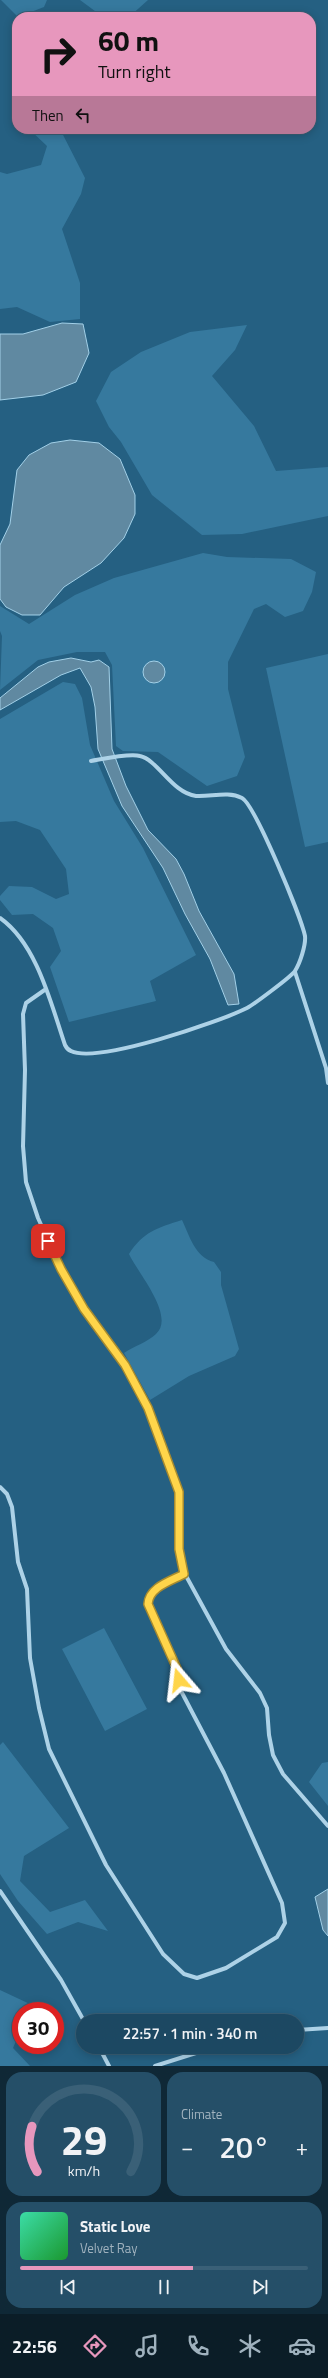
<!DOCTYPE html>
<meta charset="utf-8">
<style>
body{margin:0;font-family:"Titillium Web",sans-serif;background:#254f68;color:#f1f3f6;height:100vh;display:flex;flex-direction:column;font-size:15px;white-space:nowrap}
*{box-sizing:border-box;margin:0}
p{font-size:13px;color:#a0b2be}
.icon{flex:none;width:22px;height:22px;fill:none;stroke:currentColor;stroke-width:2;stroke-linecap:round;stroke-linejoin:round}
.map{position:relative;height:2066px;overflow:hidden}
.sheet{display:flex;flex-direction:column;gap:6px;padding:6px;background:#0f2836;flex:1}
.sheet>*{flex:none}
.guide{position:absolute;left:12px;top:12px;width:304px;height:122px;border-radius:16px;box-shadow:0 2px 10px #0003,0 0 0 1px #3a6077;background:#e797bd;color:#111;overflow:hidden}
.speed{position:absolute;left:12px;top:2002px;display:flex;gap:8px;font-size:20px;font-weight:700;text-align:center}
.speed>*{display:grid;place-content:center;width:52px;height:52px;border-radius:50%;background:#1c4862;box-shadow:0 2px 10px #0003,0 0 0 1px #3a6077;line-height:1}
.speed .limit{border:6px solid #d22;background:#fff;color:#111}
.pin{position:absolute;display:grid;place-items:center;width:34px;height:34px;color:#fff;margin:-17px;border-radius:8px;box-shadow:0 2px 6px #0006}
.me{position:absolute;width:44px;margin:-22px;rotate:343deg;stroke-linejoin:round;filter:drop-shadow(0 0 3px #0008)}
.turn{display:flex;align-items:center;gap:14px;height:84px;padding:0 20px;font-size:18px}
.turn .icon{width:52px;height:52px;stroke-width:2.5}
.turn b{display:block;font-size:28px;line-height:34px}
.then{display:flex;align-items:center;height:38px;padding:0 20px;background:#0003;gap:8px;font-size:15px}
.big{font-size:30px;font-weight:600;line-height:1.1}
.sheet .tile{flex:1;display:flex;flex-direction:column;justify-content:center;gap:6px;min-width:0;padding:0 14px;border-radius:16px;background:#254f68}
.sheet .dial{align-items:center;gap:0}
.dial svg{height:104px;overflow:visible;fill:none;stroke:#3a6077;stroke-width:7;stroke-linecap:round;text-anchor:middle}
.dial text{fill:#f1f3f6;stroke:none}
.song{display:flex;align-items:center;gap:12px}
.cover{width:48px;height:48px;border-radius:6px;background:linear-gradient(135deg,hsl(160 70% 55%),hsl(130 70% 35%))}
.played{height:4px;border-radius:2px;background:linear-gradient(90deg,#e797bd 60%,#3a6077 60%)}
.keys{display:flex;justify-content:space-around;direction:ltr}
.heat{display:flex;justify-content:space-between;align-items:center;font-size:22px;direction:ltr}
.sheet .tiles{flex:1;display:grid;gap:6px;grid-template-columns:1fr 1fr}
.tile:last-child{grid-column:span 2}
.trip{position:absolute;left:76px;top:2014px;width:228px;height:40px;border-radius:20px;background:#1c4862;box-shadow:0 2px 10px #0003,0 0 0 1px #3a6077;font-weight:600;line-height:40px;text-align:center}
.tab-bar{display:flex;height:64px;justify-content:space-around;align-items:center;background:#0b1d27;color:#a0b2be}
.tab-bar .icon{width:28px;height:28px}
.tab-bar .on{color:#e797bd}
.tab-bar b{font-size:18px;color:#f1f3f6}
.map>svg:first-child{display:block}
</style>
<div class="map">
<svg width="328" height="2066" viewBox="0 0 328 2066">
<rect width="100%" height="100%" fill="#256082"/>
<path fill="#36799e" d="M 1,0 L 47,0 L 44,7 L 18,17 Z
M 80,0 L 148,0 L 129,17 L 103,17 Z
M 29,129 L 60,129 L 85,178 L 81,194 L 62,229 L 80,283 L 80,319 L 50,322 L 17,307 L 0,309 L 0,172 L 7,174 L 41,165 L 47,146 Z
M 247,325 L 235,350 L 212,376 L 254,426 L 276,471 L 328,467 L 328,516 L 242,534 L 202,535 L 152,495 L 121,442 L 109,427 L 96,401 L 111,372 L 141,352 L 190,332 Z
M 203,553 L 227,557 L 291,559 L 316,572 L 312,592 L 303,611 L 285,617 L 266,604 L 254,609 L 228,662 L 228,689 L 245,757 L 237,776 L 207,786 L 158,752 L 123,751 L 116,746 L 112,665 L 105,652 L 77,652 L 38,660 L 0,690 L 2,636 L 0,631 L 0,606 L 29,624 L 75,595 L 114,578 Z
M 328,654 L 328,842 L 305,847 L 266,668 Z
M 63,682 L 75,684 L 82,698 L 90,745 L 114,801 L 143,848 L 196,955 L 150,981 L 156,1001 L 69,1022 L 50,967 L 61,951 L 53,928 L 33,914 L 12,915 L 0,900 L 0,896 L 9,886 L 32,887 L 56,899 L 69,894 L 66,869 L 40,830 L 16,821 L 0,822 L 0,719 Z
M 182,1220 C 190,1237 195,1257 214,1262 L 221,1272 L 221,1285 L 239,1349 L 235,1356 L 189,1376 L 150,1400 L 124,1353 C 134,1346 148,1342 156,1334 C 176,1316 137,1272 129,1254 C 143,1232 157,1228 182,1220 Z
M 104,1628 L 147,1709 L 105,1731 L 62,1649 Z
M 3,1742 L 69,1828 L 24,1856 L 20,1881 L 50,1912 L 85,1900 L 108,1931 L 78,1922 L 47,1934 L 18,1901 L 0,1874 L 0,1745 Z
M 328,1762 L 328,1806 L 309,1782 L 322,1763 Z
M 0,1990 L 32,2005 L 29,2011 L 21,2011 L 21,2029 L 13,2048 L 30,2066 L 0,2066 Z"/>
<path fill="#6089a1" stroke="#a2d0e8" d="M 62,323 L 83,324 L 89,353 L 76,382 L 43,395 L 0,400 L 0,334 L 23,334 Z
M 70,440 L 99,443 L 120,459 L 135,495 L 135,514 L 124,538 L 101,563 L 64,587 L 40,615 L 22,615 L 6,607 L 0,599 L 0,545 L 10,524 L 17,470 L 29,455 L 51,443 Z
M 71,658 L 91,662 L 99,660 L 109,667 L 112,749 L 126,786 L 148,830 L 176,859 L 184,874 L 199,911 L 234,974 L 239,1004 L 228,1005 L 210,959 L 185,914 L 163,868 L 122,806 L 98,749 L 95,707 L 91,687 L 80,668 L 61,675 L 0,710 L 0,698 L 38,667 L 49,662 Z
M143 672a11 11 0 1 1 22 0a11 11 0 1 1-22 0Z
M 328,1889 L 328,1936 L 323,1930 L 315,1897 Z"/>
<g fill="none" stroke-linecap="round" stroke-linejoin="round">
<path stroke="#add2e7" stroke-width="4" d="M 0,918 C 37,944 51,1004 65,1045 C 66,1047 68,1050 71,1051 C 97,1064 219,1022 247,1008 C 253,1005 292,976 295,971 C 300,963 306,945 305,936 C 301,917 255,805 242,798 C 228,791 211,797 196,796 C 172,793 158,760 140,756 C 129,753 103,759 91,761
M 295,972 L 326,1068 L 328,1083
M 46,989 L 26,1003 L 23,1014 L 25,1070 L 23,1146 L 26,1182 L 38,1218 L 61,1269 L 84,1309 L 125,1365 L 148,1408 L 179,1492 L 179,1549 L 185,1574 L 226,1649 L 260,1693 L 267,1708 L 269,1735 L 273,1755 L 283,1774 L 328,1826
M 0,1487 L 7,1494 L 12,1507 L 18,1562 L 27,1589 L 30,1658 L 39,1708 L 49,1749 L 106,1865 L 163,1954 L 184,1974 L 197,1978 L 226,1968 L 277,1937 L 285,1923 L 282,1903 L 224,1773 L 180,1689 L 178,1671 L 148,1604 C 149,1587 171,1581 185,1574
M 0,1891 L 61,1980 L 84,2021
M 297,2030 L 328,2028
M 99,2047 L 109,2066
M 155,2066 L 215,2047"/>
</g>
<g fill="none" stroke-linecap="round" stroke-linejoin="round">
<g stroke="#a68a30" stroke-width="10">
<path id="route" d="M 48,1241 L 61,1269 L 84,1309 L 125,1365 L 148,1408 L 179,1492 L 179,1549 L 184,1574 C 171,1581 149,1587 148,1604 L 178,1671 L 179,1680"/>
</g>
<use href="#route" stroke="#ffd54a" stroke-width="7"/>
</g>
</svg>
<div class="speed"><div class="limit">30</div></div>
<div class="pin" style="left:48px;top:1241px;background:#d93025"><svg class="icon" aria-label="arrive" viewBox="0 0 24 24"><path d="M6 21V4h12l-3 4 3 4H6"/></svg></div>
<svg class="me" style="left:179px;top:1680px" viewBox="-20 -20 40 40"><path d="M0-17L14 15 0 8-14 15z" fill="#ffd54a" stroke="#fff" stroke-width="4"/></svg>
<div class="trip">22:57 · 1 min · 340 m</div>
<div class="guide">
<div class="turn"><svg class="icon" aria-label="right" viewBox="0 0 24 24"><path d="M7 20v-9h11M14 6l5 5-5 5"/></svg><div><b>60 m</b>Turn right</div></div>
<div class="then">Then<svg class="icon" aria-label="left" viewBox="0 0 24 24"><path d="M17 20v-9H6M10 6l-5 5 5 5"/></svg></div>
</div>
</div>
<section class="sheet">
<div class="tiles">
<div class="tile dial"><svg viewBox="0 0 100 80">
<path d="M14 69A42 42 0 1 1 86 69"/>
<path d="M14 69A42 42 0 0 1 10 34" stroke="#e797bd"/>
<text x="50" y="56" font-size="32" font-weight="700">29</text>
<text x="50" y="72" font-size="11">km/h</text>
</svg></div>
<div class="tile"><p>Climate</p>
<div class="heat"><a>−</a><b class="big">20°</b><a>+</a></div>
</div>
<div class="tile">
<div class="song"><i class="cover"></i><div><b>Static Love</b><p>Velvet Ray</p></div></div>
<div class="played"></div>
<div class="keys"><svg class="icon" aria-label="previous" viewBox="0 0 24 24"><path d="M18 5L8 12l10 7zM5 5v14"/></svg><svg class="icon" aria-label="pause" viewBox="0 0 24 24"><path d="M8 5v14M16 5v14"/></svg><svg class="icon" aria-label="next" viewBox="0 0 24 24"><path d="M6 5l10 7-10 7zM19 5v14"/></svg></div>
</div>
</div>
</section>
<nav class="tab-bar">
<b>22:56</b>
<svg class="icon on" aria-label="directions" viewBox="0 0 24 24"><path d="M12 3l9 9-9 9-9-9zM9 14v-3h6M13 9l2 2-2 2"/></svg>
<svg class="icon" aria-label="music" viewBox="0 0 24 24"><path d="M9 18V5l10-2v13"/><circle cx="6" cy="18" r="3"/><circle cx="16" cy="16" r="3"/></svg>
<svg class="icon" aria-label="phone" viewBox="0 0 24 24"><path d="M5 4h4l2 5-3 2q2 4 5 5l2-3 5 2v4C11 20 4 13 5 4z"/></svg>
<svg class="icon" aria-label="climate" viewBox="0 0 24 24"><path d="M12 3v18M4 7l16 10M4 17L20 7"/></svg>
<svg class="icon" aria-label="car" viewBox="0 0 24 24"><path d="M5 17H2v-5l4-1 3-4h7l3 4 3 1v5h-3M9 17h6M6 11h13"/><circle cx="7" cy="17" r="2"/><circle cx="17" cy="17" r="2"/></svg>
</nav>
